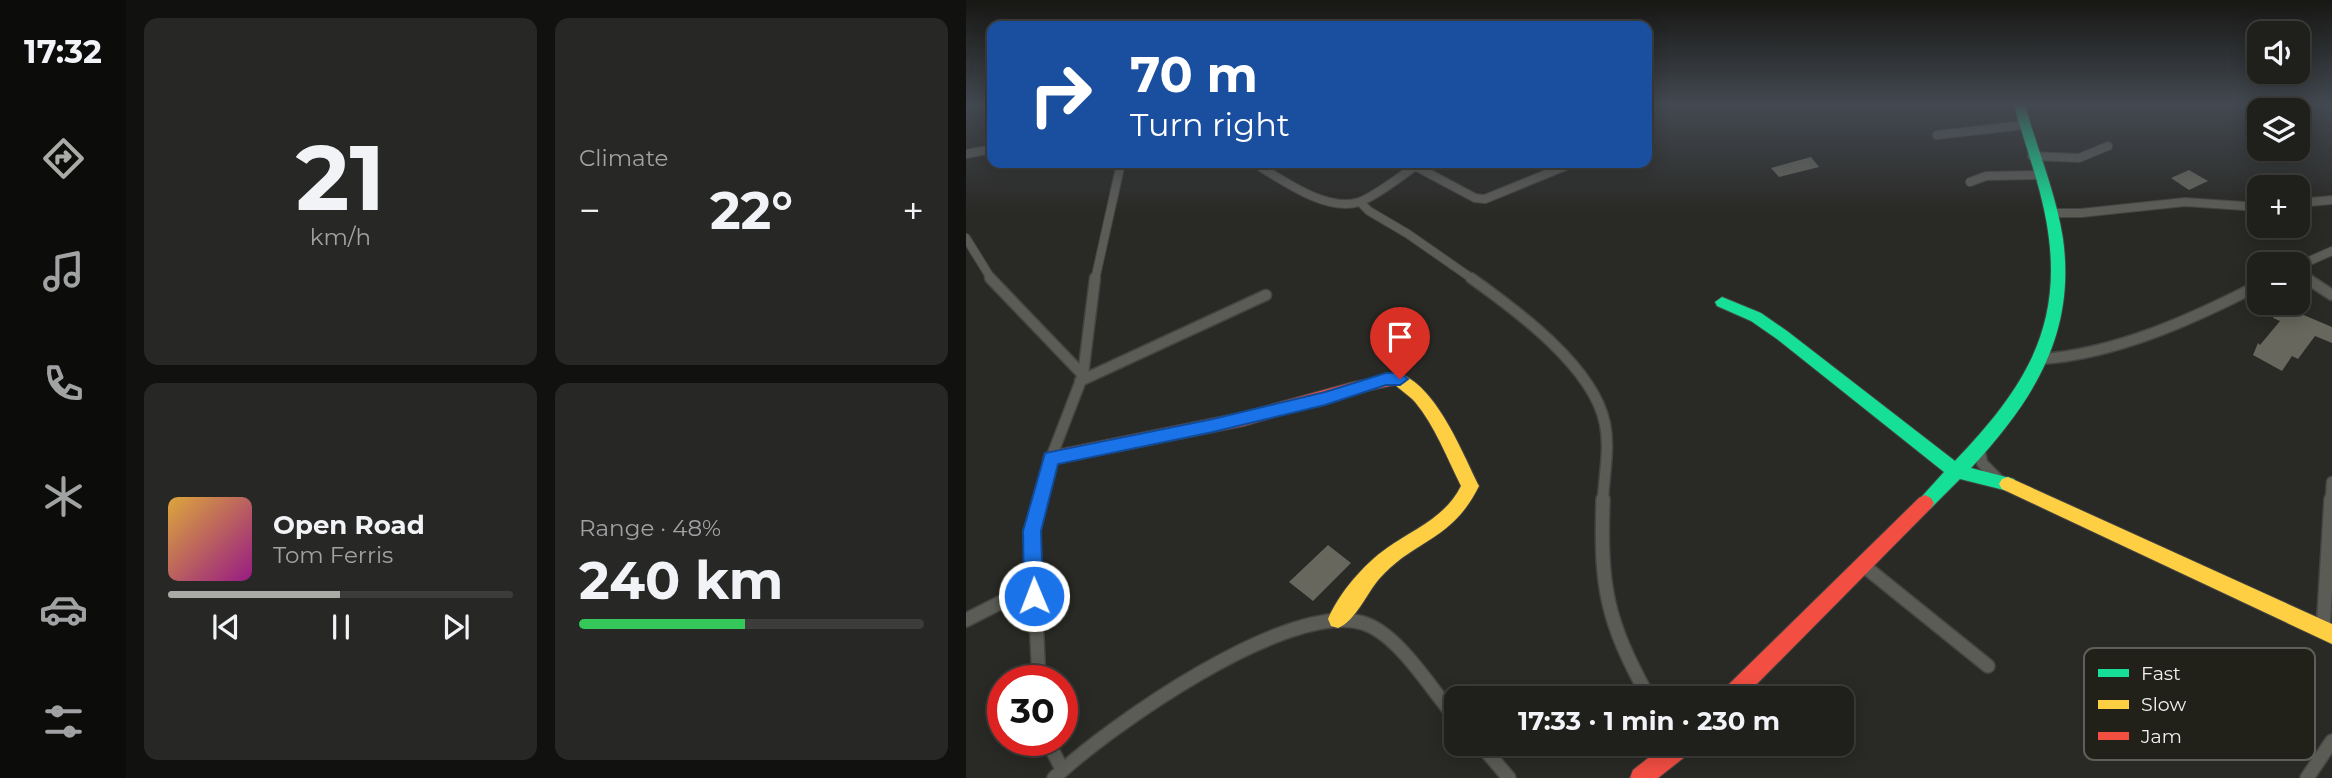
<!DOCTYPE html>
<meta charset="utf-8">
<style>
body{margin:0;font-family:Montserrat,sans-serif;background:#272725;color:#f1f3f6;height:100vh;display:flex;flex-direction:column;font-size:26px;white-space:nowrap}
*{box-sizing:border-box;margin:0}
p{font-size:23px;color:#a1a2a3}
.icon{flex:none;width:38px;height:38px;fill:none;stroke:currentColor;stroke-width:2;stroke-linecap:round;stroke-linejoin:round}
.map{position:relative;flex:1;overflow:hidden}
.side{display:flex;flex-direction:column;gap:18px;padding:18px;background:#11110f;width:840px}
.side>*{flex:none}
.hud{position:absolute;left:21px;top:21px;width:665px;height:147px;border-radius:14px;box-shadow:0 4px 18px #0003,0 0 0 2px #3c3d3b;background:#1a4fa0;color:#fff;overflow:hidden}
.controls{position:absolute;left:1281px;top:21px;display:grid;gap:14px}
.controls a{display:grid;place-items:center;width:63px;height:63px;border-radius:14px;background:#1f1f1c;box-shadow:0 4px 18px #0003,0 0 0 2px #3c3d3b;font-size:35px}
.speed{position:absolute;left:21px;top:665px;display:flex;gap:14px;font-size:35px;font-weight:700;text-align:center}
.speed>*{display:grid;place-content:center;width:91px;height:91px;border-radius:50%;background:#1f1f1c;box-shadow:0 4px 18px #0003,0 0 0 2px #3c3d3b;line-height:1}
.speed .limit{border:10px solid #d22;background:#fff;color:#111}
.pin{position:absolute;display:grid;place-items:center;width:60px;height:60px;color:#fff;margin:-72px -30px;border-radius:50% 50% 50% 0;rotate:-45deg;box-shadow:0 0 7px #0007}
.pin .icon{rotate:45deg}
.me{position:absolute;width:77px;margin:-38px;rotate:359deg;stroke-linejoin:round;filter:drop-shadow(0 0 5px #0008)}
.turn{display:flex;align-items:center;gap:24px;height:147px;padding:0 28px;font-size:32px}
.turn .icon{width:91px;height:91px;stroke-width:2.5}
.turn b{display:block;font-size:49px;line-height:60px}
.big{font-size:52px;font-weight:700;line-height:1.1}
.side .card{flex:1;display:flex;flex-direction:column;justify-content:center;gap:10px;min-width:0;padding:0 24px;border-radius:14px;background:#272725}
.side .dial{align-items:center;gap:0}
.dial b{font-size:91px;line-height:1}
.song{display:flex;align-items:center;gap:21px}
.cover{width:84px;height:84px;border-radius:10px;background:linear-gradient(135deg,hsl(40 70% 55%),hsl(310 70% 35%))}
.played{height:7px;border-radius:4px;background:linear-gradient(90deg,#aaaaa6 50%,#3c3d3b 50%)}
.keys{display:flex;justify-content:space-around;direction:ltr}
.heat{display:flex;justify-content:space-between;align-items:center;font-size:38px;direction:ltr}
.charge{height:10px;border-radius:5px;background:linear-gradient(90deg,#34c759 48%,#3c3d3b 0)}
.side .tiles{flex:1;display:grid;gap:18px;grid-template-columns:repeat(2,1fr)}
.trip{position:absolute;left:478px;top:686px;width:410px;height:70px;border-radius:14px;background:#1f1f1c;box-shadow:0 4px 18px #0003,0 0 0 2px #3c3d3b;font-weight:700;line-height:70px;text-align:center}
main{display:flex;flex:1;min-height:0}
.tab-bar{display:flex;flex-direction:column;width:126px;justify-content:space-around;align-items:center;background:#0c0c0b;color:#a1a2a3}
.tab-bar .icon{width:49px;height:49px}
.tab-bar .selected{color:#aaaaa6}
.tab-bar b{font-size:32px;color:#f1f3f6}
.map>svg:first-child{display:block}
</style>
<main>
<nav class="tab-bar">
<b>17:32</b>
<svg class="icon selected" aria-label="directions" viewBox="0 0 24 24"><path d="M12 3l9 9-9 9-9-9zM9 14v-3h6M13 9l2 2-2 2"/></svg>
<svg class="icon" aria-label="music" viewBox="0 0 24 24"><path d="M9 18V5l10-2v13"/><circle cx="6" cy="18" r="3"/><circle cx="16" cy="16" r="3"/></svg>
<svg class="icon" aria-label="phone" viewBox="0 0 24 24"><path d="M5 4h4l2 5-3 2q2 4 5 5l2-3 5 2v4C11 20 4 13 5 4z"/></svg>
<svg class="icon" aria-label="climate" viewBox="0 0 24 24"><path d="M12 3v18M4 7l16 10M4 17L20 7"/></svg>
<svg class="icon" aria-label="car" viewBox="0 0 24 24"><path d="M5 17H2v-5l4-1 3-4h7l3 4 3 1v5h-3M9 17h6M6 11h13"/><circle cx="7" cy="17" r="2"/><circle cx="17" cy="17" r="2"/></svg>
<svg class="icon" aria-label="filters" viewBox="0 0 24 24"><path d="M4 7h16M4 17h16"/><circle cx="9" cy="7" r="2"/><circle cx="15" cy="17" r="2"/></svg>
</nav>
<section class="side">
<div class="tiles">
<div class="card dial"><b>21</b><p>km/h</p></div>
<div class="card"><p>Climate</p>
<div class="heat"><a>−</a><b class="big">22°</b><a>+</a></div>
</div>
<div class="card">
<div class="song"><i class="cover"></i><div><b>Open Road</b><p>Tom Ferris</p></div></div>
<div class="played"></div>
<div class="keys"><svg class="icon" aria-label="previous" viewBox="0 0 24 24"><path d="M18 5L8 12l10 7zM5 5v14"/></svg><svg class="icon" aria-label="pause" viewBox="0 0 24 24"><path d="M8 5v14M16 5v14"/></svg><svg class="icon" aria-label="next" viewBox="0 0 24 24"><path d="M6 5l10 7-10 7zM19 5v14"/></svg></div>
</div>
<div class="card"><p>Range · 48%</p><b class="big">240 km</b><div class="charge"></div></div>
</div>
</section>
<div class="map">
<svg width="1366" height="778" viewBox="0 0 1366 778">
<rect width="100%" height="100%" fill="#292925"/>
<path fill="#67675d" d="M 845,157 L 853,167 L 813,177 L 805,168 Z
M 1223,170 L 1242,181 L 1223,190 L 1205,178 Z
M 1314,305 L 1366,327 L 1366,343 L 1349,336 L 1332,359 L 1326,356 L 1316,371 L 1287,355 L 1292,343 L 1294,345 L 1314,321 L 1307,318 Z
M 362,545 L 385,563 L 347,601 L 323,582 Z"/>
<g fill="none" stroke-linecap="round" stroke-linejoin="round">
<g stroke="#444442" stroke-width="10">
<path id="street-far2" d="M 971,135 L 1058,125
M 0,154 L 26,149
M 1066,156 L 1113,158 L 1142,146
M 451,167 L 509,198 L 519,199 L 607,163
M 296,168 C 321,183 362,212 393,202 C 411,196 437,174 454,163
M 1004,182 L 1020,176 L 1072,175
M 394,202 L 403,211 L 442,234 L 508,280
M 1332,203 L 1366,200
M 1084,213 L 1115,213 L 1219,202 L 1293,207
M 0,238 L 26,280
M 1332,266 L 1366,251
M 1332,273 L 1343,280
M 129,280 L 155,163"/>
</g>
<g stroke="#444442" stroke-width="13">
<path id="street-far1" d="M 24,278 L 117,375
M 505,278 C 550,310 628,367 639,424 C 644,449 638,475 637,500
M 1340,278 L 1366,295
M 1075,359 C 1150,354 1227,319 1293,285
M 114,381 L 300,295
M 1013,446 L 1016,463 L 1033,480
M 74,500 L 85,458 L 117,375 L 129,278
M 1365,500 L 1366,482"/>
</g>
<g stroke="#444442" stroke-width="16">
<path id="street" d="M 637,499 C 634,587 640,620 683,698
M 898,566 L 1022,666
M 0,620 L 67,586
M 1357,630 L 1365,499
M 73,681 L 66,531 L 74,499
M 81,740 L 96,769
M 514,744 L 543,778
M 88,778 C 142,727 322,600 397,623 C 433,634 466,691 490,718
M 1341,778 L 1366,741"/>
</g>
<g stroke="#444442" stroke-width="2">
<path id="fast" d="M 1048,105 L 1059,105 C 1071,149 1090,193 1097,239 C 1110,334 1067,401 1005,468 L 1048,479 L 1051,484 L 1048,489 L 1042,491 L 994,479 L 965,508 L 959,511 L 953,508 L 950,503 L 978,472 L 811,339 L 785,321 L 751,306 L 749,302 L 756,297 L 795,313 L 821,331 L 989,461 C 1052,395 1095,335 1083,239 C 1078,194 1060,149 1048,105 Z"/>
</g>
<g stroke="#444442" stroke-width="2">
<path id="slow" d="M 432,373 C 470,385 496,452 513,486 C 486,541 449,539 414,578 C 401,592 390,621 372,628 L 365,626 L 362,619 C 373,593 398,564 421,548 C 448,529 480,517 495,486 C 481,458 469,426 449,402 C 441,393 430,388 424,379 Z
M 1042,477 L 1366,624 L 1366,644 L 1036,489 L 1033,484 L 1036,479 Z"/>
</g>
<g stroke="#444442" stroke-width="2">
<path id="jam" d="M 432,373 L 440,379 L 438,383 L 387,394 L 278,426 L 85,465 L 79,463 L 77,458 L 79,453 L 85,451 L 278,412 L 387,382 Z
M 959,495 L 965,498 L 968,503 L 965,508 L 777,698 L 753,698 L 756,691 L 953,498 Z
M 700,744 L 728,744 L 725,752 L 692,778 L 664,778 L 667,770 Z"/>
</g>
<use href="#street-far2" stroke="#5c5c57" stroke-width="8"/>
<use href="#street-far1" stroke="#5c5c57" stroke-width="10"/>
<use href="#street" stroke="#5c5c57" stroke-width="13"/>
<use href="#fast" fill="#16e098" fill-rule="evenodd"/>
<use href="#slow" fill="#ffcf43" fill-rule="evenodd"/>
<use href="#jam" fill="#f24e42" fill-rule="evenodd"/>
</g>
<linearGradient id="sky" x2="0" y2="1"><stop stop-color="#171714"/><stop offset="0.49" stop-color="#434951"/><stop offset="1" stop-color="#434951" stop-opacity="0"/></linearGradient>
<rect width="1366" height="214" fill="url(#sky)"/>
<path fill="#1a73e8" stroke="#114b97" stroke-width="2" d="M 420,373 L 434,373 L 442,379 L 434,385 L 420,385 L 359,405 L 247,432 L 92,464 L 75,531 L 77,596 L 74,602 L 68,605 L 61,602 L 58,596 L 57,531 L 79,453 L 247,419 L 359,392 Z"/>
<rect x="1118" y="648" width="231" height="112" rx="10" fill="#21211a" stroke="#5f5f59" stroke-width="2"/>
<rect x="1132" y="669" width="31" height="8" fill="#16e098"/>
<rect x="1132" y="700" width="31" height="9" fill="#ffcf43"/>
<rect x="1132" y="732" width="31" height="8" fill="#f24e42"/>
<g font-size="19" fill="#f0f0ec">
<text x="1175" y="680">Fast</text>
<text x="1175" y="711">Slow</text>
<text x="1175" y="743">Jam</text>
</g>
</svg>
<div class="controls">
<a><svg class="icon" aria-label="sound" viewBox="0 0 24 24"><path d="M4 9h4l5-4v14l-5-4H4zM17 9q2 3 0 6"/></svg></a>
<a><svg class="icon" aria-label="layers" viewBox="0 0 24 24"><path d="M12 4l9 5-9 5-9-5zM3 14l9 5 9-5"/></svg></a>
<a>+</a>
<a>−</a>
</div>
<div class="speed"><div class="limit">30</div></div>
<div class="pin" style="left:434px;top:379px;background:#d93025"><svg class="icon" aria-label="arrive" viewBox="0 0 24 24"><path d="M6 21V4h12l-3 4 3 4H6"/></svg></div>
<svg class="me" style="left:68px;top:596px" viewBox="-20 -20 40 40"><circle r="17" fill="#1a73e8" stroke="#fff" stroke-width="3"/><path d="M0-11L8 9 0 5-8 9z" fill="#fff"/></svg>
<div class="trip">17:33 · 1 min · 230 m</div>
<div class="hud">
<div class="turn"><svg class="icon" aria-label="right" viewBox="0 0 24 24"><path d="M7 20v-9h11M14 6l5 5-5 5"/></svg><div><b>70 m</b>Turn right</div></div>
</div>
</div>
</main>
